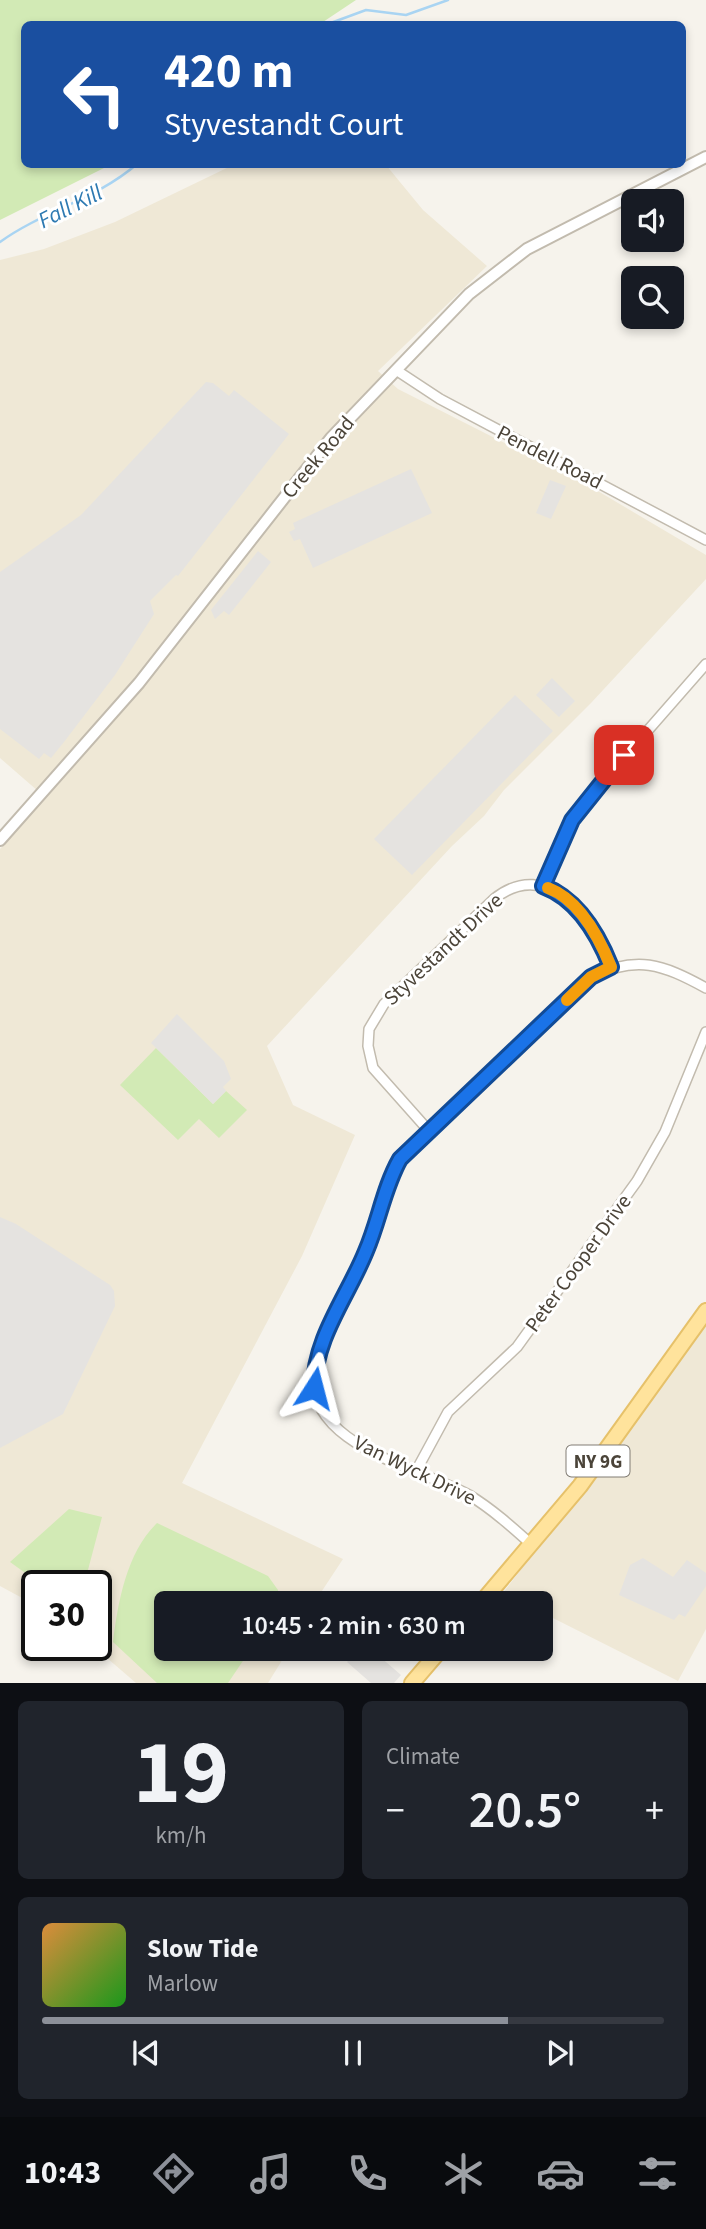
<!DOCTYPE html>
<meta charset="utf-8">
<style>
body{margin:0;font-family:"Source Sans 3",sans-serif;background:#20242c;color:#f1f3f6;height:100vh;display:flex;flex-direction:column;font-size:26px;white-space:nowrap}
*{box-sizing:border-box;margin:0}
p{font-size:23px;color:#9ea1a6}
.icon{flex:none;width:38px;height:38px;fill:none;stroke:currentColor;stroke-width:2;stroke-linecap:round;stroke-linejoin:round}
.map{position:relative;height:1683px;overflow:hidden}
.sheet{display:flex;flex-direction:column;gap:18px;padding:18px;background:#0d0f14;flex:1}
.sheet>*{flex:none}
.hud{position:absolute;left:21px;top:21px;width:665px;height:147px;border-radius:10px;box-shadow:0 4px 10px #0003;background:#1a4fa0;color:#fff;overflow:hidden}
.tools{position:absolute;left:621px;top:189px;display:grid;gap:14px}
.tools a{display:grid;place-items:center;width:63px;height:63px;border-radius:10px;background:#171b24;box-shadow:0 4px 10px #0003;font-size:35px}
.speed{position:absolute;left:21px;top:1570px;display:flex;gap:14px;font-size:35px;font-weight:700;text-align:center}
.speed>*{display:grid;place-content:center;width:91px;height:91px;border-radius:50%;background:#171b24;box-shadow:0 4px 10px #0003;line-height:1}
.speed .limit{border:4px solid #111;border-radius:10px;background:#fff;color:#111}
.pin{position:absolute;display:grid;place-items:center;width:60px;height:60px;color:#fff;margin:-30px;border-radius:14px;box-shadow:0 4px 10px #0006}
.me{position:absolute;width:77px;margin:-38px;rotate:9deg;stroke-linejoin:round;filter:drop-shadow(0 0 5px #0008)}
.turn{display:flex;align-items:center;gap:24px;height:147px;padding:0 28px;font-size:32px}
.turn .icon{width:91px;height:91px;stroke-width:2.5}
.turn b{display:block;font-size:49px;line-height:60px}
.big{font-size:52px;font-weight:600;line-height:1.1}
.sheet .card{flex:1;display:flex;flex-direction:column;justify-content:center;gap:10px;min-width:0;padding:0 24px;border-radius:10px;background:#20242c}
.sheet .dial{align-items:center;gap:0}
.dial b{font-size:91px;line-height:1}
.song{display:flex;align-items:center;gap:21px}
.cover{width:84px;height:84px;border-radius:10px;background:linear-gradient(135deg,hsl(30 70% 55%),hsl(120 70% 35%))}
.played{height:7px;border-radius:4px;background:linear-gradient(90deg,#8c9099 75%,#363941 75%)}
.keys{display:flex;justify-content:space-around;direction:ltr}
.heat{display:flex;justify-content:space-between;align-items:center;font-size:38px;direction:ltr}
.sheet .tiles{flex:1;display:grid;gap:18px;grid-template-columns:1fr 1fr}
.card:last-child{grid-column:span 2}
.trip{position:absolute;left:154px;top:1591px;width:399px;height:70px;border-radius:10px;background:#171b24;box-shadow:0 4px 10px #0003;font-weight:600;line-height:70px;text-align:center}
.tabs{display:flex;height:112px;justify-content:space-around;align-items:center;background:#090b0e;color:#9ea1a6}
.tabs .icon{width:49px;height:49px}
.tabs .current{color:#8c9099}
.tabs b{font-size:32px;color:#f1f3f6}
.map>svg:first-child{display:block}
</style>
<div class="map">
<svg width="706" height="1683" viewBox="0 0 706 1683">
<rect width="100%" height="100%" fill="#f6f3ec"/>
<path fill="#efe8d6" d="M 233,165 L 386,165 L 423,210 L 487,266 L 378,371 L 398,389 L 591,487 L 706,555 L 706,579 L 591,703 L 504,790 L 484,816 L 452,846 L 267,1046 L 293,1105 L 355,1135 L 302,1256 L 182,1483 L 343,1559 L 314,1603 L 166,1603 L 166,1648 L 289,1649 L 268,1683 L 136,1683 L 92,1645 L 96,1645 L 96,1586 L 37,1586 L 37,1606 L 0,1586 L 0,849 L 46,798 L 0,758 L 0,260 L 44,249 L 115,222 Z
M 706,1325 L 706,1629 L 678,1681 L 541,1612 L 541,1603 L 523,1603 L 503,1593 Z"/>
<path fill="#d2eab5" d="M 0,0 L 356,0 L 320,24 L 24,24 L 24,164 L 110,165 L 0,220 Z
M 156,1048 L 213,1104 L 226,1091 L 247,1110 L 219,1138 L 199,1119 L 178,1140 L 120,1085 Z
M 69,1509 L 102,1517 L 84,1585 L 42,1585 L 10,1562 Z
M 157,1523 L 268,1576 L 278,1590 L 279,1603 L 166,1603 L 166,1648 L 251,1649 L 228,1683 L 157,1683 L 113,1642 C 118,1601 127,1552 157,1523 Z"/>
<path fill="#e5e3e0" d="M 206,382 L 213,383 L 229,396 L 234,390 L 289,434 L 178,576 L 176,575 L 150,601 L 154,614 L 115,675 L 64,742 L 51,758 L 44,753 L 39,759 L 0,729 L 0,572 L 81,515 Z
M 411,469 L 432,513 L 313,568 L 300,539 L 294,541 L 289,532 L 295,529 L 293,523 Z
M 550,480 L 566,486 L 551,519 L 536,513 Z
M 258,551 L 271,562 L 229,615 L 224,611 L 215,619 L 211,610 Z
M 552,678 L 575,701 L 559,717 L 536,695 Z
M 515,695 L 553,731 L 412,875 L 374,839 Z
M 177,1014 L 224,1061 L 231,1079 L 223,1087 L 226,1091 L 213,1104 L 151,1043 Z
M 0,1217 L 16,1224 L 110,1285 L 114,1291 L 115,1306 L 63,1414 L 0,1448 Z
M 643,1558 L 673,1577 L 687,1560 L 706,1573 L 706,1586 L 685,1617 L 679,1614 L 674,1620 L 619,1595 L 630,1565 Z
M 358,1649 L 371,1649 L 401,1675 L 394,1683 L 371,1683 L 347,1662 Z"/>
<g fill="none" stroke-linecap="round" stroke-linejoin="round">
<path stroke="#a9d4f2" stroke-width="2.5" d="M 328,24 L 366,10 L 406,15 L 448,0
M 0,242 C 43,211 97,199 137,164"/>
<g stroke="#c2bbae" stroke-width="12">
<path id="minor" d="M 396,370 L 440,399 L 706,540
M 543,886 L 560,842 L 579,809 L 706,664
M 429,1131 L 373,1068 L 368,1046 L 369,1029 L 384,1004 L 494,899 C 549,855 593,922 611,967
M 416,1471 L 448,1412 L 517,1347 L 637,1181 L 665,1132 L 706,1032
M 532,1545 C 512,1527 492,1509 469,1495 C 420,1468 304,1445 314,1371 C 319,1337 341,1303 356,1273 C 366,1252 375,1231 382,1209 C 389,1187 391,1168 408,1151 L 591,977 C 637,955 662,964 706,988"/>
</g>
<g stroke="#c2bbae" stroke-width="14">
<path id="tertiary" d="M 0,840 L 139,683 L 331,438 L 469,294 L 527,249 L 706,157"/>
</g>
<g stroke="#e6c16a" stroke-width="18">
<path id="primary" d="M 481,1603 L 580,1486 L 706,1311
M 412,1683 L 442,1648"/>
</g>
<use href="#minor" stroke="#fff" stroke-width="9"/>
<use href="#tertiary" stroke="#fff" stroke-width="10"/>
<use href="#primary" stroke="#ffe39c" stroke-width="14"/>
</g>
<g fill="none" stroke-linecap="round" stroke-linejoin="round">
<g stroke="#114b97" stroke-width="18">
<path id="route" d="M 314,1388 C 314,1338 348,1296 366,1251 C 379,1221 384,1187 400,1159 L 591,977 L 611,967 C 598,934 578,899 543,886 L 572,820 L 624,755"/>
</g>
<use href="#route" stroke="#1a73e8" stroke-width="12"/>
<path stroke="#f59e0b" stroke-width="12" d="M 548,888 C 580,900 599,937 611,967 L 591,977 L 567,1000"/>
</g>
<g text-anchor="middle" stroke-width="6" stroke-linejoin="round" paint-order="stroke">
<rect fill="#fff" stroke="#817c74" stroke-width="2" x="566.5" y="1445.5" width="63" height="31" rx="5"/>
<g font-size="19" font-weight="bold" fill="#4b4439">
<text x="598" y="1468">NY 9G</text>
</g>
<g font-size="21" fill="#4b4439" stroke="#fff">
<text transform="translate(318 457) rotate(-50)" y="7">Creek Road</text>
<text transform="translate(550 457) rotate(27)" y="7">Pendell Road</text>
<text transform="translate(443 949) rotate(-43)" y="7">Styvestandt Drive</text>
<text transform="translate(578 1263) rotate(-54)" y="7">Peter Cooper Drive</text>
<text transform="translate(415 1470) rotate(26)" y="7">Van Wyck Drive</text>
</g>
<g font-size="23" font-style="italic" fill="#2e7ab2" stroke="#fff">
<text transform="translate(70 206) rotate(-27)" y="8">Fall Kill</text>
</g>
</g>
</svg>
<div class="tools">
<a><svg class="icon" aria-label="sound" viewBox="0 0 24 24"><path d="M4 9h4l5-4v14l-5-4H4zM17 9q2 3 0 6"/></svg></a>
<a><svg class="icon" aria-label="search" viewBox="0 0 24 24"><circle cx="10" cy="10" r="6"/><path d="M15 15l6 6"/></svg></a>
</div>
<div class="speed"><div class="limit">30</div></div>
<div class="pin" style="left:624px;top:755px;background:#d93025"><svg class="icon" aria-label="arrive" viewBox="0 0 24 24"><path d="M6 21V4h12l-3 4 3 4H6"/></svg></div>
<svg class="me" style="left:314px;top:1388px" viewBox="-20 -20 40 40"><path d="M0-17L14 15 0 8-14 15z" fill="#1a73e8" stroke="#fff" stroke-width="4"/></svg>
<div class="trip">10:45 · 2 min · 630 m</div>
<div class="hud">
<div class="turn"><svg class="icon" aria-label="left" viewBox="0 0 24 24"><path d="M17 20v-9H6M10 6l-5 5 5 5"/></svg><div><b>420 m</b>Styvestandt Court</div></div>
</div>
</div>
<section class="sheet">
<div class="tiles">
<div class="card dial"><b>19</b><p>km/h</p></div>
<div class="card"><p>Climate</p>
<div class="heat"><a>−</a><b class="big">20.5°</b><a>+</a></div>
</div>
<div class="card">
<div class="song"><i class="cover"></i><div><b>Slow Tide</b><p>Marlow</p></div></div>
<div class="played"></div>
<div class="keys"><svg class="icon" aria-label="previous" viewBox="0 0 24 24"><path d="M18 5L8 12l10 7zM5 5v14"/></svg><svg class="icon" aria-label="pause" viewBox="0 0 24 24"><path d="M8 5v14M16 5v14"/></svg><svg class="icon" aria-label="next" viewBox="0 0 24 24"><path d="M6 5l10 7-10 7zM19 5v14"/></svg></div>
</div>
</div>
</section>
<nav class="tabs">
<b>10:43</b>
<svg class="icon current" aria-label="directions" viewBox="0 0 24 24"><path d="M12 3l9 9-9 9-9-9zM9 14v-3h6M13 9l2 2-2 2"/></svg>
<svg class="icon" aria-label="music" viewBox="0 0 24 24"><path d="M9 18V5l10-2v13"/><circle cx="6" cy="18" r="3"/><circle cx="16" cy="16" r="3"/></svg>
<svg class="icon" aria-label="phone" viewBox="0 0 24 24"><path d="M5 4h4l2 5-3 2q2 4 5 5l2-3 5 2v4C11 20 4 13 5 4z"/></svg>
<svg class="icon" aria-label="climate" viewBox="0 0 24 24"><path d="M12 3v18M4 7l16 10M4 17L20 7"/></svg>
<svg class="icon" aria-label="car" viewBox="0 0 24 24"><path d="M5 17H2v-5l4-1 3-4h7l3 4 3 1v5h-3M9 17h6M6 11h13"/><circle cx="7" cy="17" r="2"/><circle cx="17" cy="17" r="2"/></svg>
<svg class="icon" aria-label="filters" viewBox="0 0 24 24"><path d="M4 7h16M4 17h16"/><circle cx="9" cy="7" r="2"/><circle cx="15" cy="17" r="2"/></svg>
</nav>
